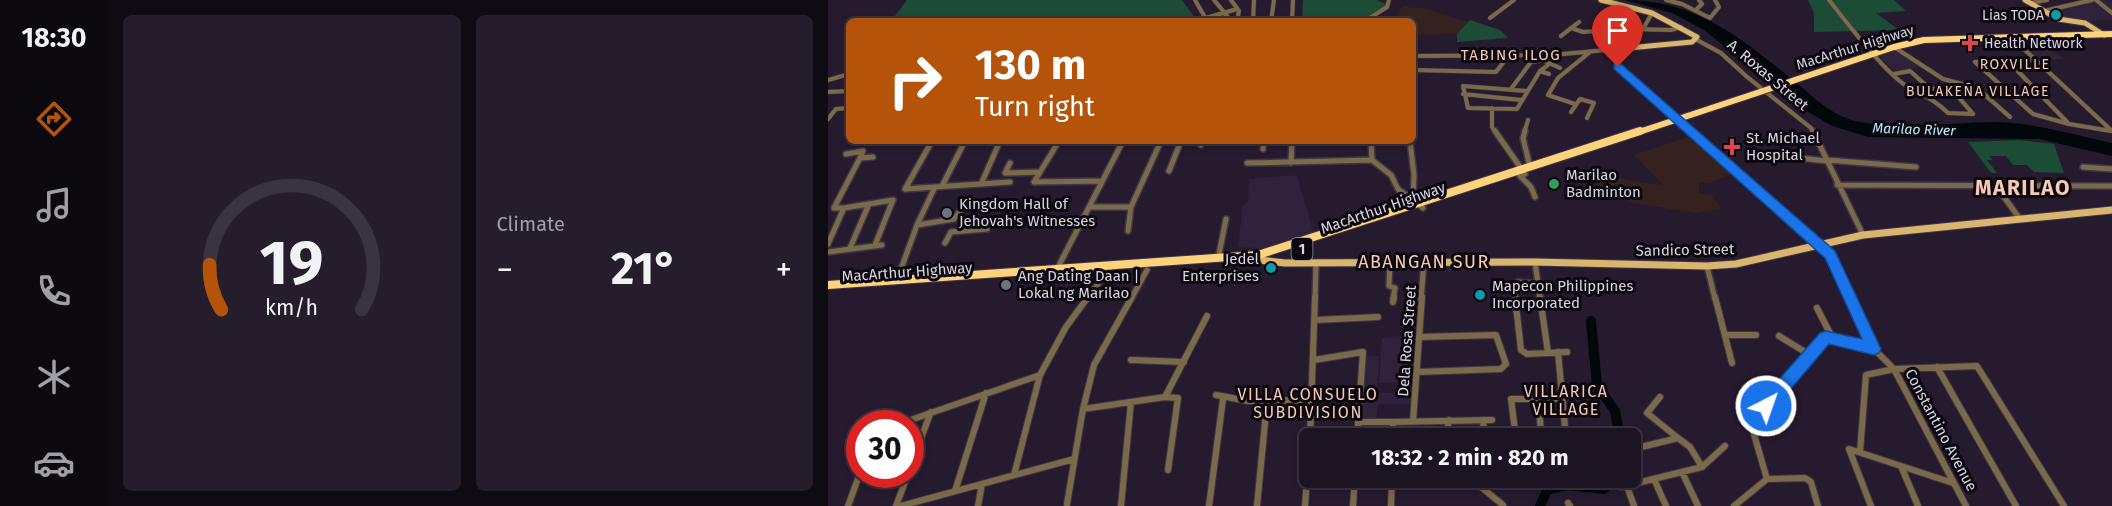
<!DOCTYPE html>
<meta charset="utf-8">
<style>
body{margin:0;font-family:"Fira Sans",sans-serif;background:#251d2b;color:#f1f3f6;height:100vh;display:flex;flex-direction:column;font-size:22px;white-space:nowrap}
*{box-sizing:border-box;margin:0}
p{font-size:20px;color:#a09ea6}
.icon{flex:none;width:33px;height:33px;fill:none;stroke:currentColor;stroke-width:2;stroke-linecap:round;stroke-linejoin:round}
.map{position:relative;flex:1;overflow:hidden}
.panel{display:flex;flex-direction:column;gap:15px;padding:15px;background:#0f0b13;width:720px}
.panel>*{flex:none}
.guide{position:absolute;left:18px;top:18px;width:570px;height:126px;border-radius:9px;box-shadow:0 3px 9px #0003,0 0 0 2px #3a3341;background:#b45309;color:#fff;overflow:hidden}
.speed{position:absolute;left:18px;top:410px;display:flex;gap:12px;font-size:30px;font-weight:700;text-align:center}
.speed>*{display:grid;place-content:center;width:78px;height:78px;border-radius:50%;background:#1c1423;box-shadow:0 3px 9px #0003,0 0 0 2px #3a3341;line-height:1}
.speed .limit{border:9px solid #d22;background:#fff;color:#111}
.pin{position:absolute;display:grid;place-items:center;width:51px;height:51px;color:#fff;margin:-62px -26px;border-radius:50% 50% 50% 0;rotate:-45deg;box-shadow:0 0 6px #0007}
.pin .icon{rotate:45deg}
.me{position:absolute;width:66px;margin:-33px;rotate:41deg;stroke-linejoin:round;filter:drop-shadow(0 0 4px #0008)}
.turn{display:flex;align-items:center;gap:21px;height:126px;padding:0 30px;font-size:27px}
.turn .icon{width:78px;height:78px;stroke-width:2.5}
.turn b{display:block;font-size:42px;line-height:51px}
.big{font-size:45px;font-weight:700;line-height:1.1}
.panel .tile{flex:1;display:flex;flex-direction:column;justify-content:center;gap:9px;min-width:0;padding:0 21px;border-radius:9px;background:#251d2b}
.panel .dial{align-items:center;gap:0}
.dial svg{height:156px;overflow:visible;fill:none;stroke:#3a3341;stroke-width:7;stroke-linecap:round;text-anchor:middle}
.dial text{fill:#f1f3f6;stroke:none}
.heat{display:flex;justify-content:space-between;align-items:center;font-size:33px;direction:ltr}
.panel .tiles{flex:1;display:grid;gap:15px;grid-template-columns:repeat(2,1fr)}
.trip{position:absolute;left:471px;top:428px;width:342px;height:60px;border-radius:9px;background:#1c1423;box-shadow:0 3px 9px #0003,0 0 0 2px #3a3341;font-weight:700;line-height:60px;text-align:center}
main{display:flex;flex:1;min-height:0}
.menu{display:flex;flex-direction:column;width:108px;justify-content:space-around;align-items:center;background:#0b080e;color:#a09ea6}
.menu .icon{width:42px;height:42px}
.menu .selected{color:#b45309}
.menu b{font-size:27px;color:#f1f3f6}
.map>svg:first-child{display:block}
</style>
<main>
<nav class="menu">
<b>18:30</b>
<svg class="icon selected" aria-label="directions" viewBox="0 0 24 24"><path d="M12 3l9 9-9 9-9-9zM9 14v-3h6M13 9l2 2-2 2"/></svg>
<svg class="icon" aria-label="music" viewBox="0 0 24 24"><path d="M9 18V5l10-2v13"/><circle cx="6" cy="18" r="3"/><circle cx="16" cy="16" r="3"/></svg>
<svg class="icon" aria-label="phone" viewBox="0 0 24 24"><path d="M5 4h4l2 5-3 2q2 4 5 5l2-3 5 2v4C11 20 4 13 5 4z"/></svg>
<svg class="icon" aria-label="climate" viewBox="0 0 24 24"><path d="M12 3v18M4 7l16 10M4 17L20 7"/></svg>
<svg class="icon" aria-label="car" viewBox="0 0 24 24"><path d="M5 17H2v-5l4-1 3-4h7l3 4 3 1v5h-3M9 17h6M6 11h13"/><circle cx="7" cy="17" r="2"/><circle cx="17" cy="17" r="2"/></svg>
</nav>
<section class="panel">
<div class="tiles">
<div class="tile dial"><svg viewBox="0 0 100 80">
<path d="M14 69A42 42 0 1 1 86 69"/>
<path d="M14 69A42 42 0 0 1 8 46" stroke="#b45309"/>
<text x="50" y="56" font-size="32" font-weight="700">19</text>
<text x="50" y="72" font-size="11">km/h</text>
</svg></div>
<div class="tile"><p>Climate</p>
<div class="heat"><a>−</a><b class="big">21°</b><a>+</a></div>
</div>
</div>
</section>
<div class="map">
<svg width="1284" height="506" viewBox="0 0 1284 506">
<rect width="100%" height="100%" fill="#261a2f"/>
<path fill="#31223c" d="M 1253,0 L 1284,0 L 1284,20 L 1239,22 L 1215,8 Z
M 1192,41 L 1213,41 L 1236,59 L 1211,60 Z
M 1069,50 L 1096,66 L 1067,72 L 1051,56 Z
M 469,175 L 486,235 L 434,248 L 410,247 L 415,205 L 420,202 L 421,179 Z
M 588,337 L 587,382 L 551,383 L 554,338 Z
M 538,356 L 551,356 L 549,393 L 585,393 L 584,404 L 550,404 L 548,420 L 531,420 Z"/>
<path fill="#35221e" d="M 575,6 L 599,9 L 640,22 L 629,34 L 585,35 L 585,21 L 564,21 Z
M 860,137 L 905,174 L 881,183 L 871,183 L 871,193 L 884,195 L 894,209 L 868,213 L 799,202 L 800,190 L 788,187 L 769,189 L 769,182 L 783,177 L 836,186 L 806,155 Z"/>
<path fill="#1c4c35" d="M 79,0 L 354,0 L 369,21 L 63,21 Z
M 475,0 L 549,0 L 560,5 L 535,21 L 474,21 Z
M 980,0 L 1066,0 L 1078,11 L 1048,13 L 1071,30 L 986,32 L 986,13 Z
M 642,20 L 672,30 L 680,38 L 629,42 L 629,34 Z
M 1191,140 L 1226,144 L 1236,173 L 1206,172 L 1199,165 L 1185,165 L 1178,156 L 1161,156 L 1164,160 L 1159,160 L 1169,173 L 1163,173 L 1140,142 Z"/>
<path fill="#00080c" d="M 797,0 C 868,0 913,38 966,81 C 981,93 995,107 1013,116 C 1052,134 1129,121 1172,122 C 1210,124 1247,135 1284,143 L 1284,156 L 1211,139 L 1040,137 L 1004,126 L 970,106 L 876,30 L 844,13 Z"/>
<g fill="none" stroke-linecap="round" stroke-linejoin="round">
<path stroke="#00080c" stroke-width="10" d="M 763,321 L 769,385 L 787,411 L 792,438
M 712,506 L 719,490 L 740,485 L 776,489 L 783,477"/>
<g stroke="#3f3448" stroke-width="5">
<path id="minor-far2" d="M 367,0 L 378,19
M 386,0 L 400,17 L 398,21
M 403,0 L 411,11 L 409,21
M 838,0 L 854,4 L 882,18 L 891,7 L 887,0
M 1001,0 C 1019,23 1054,69 1077,85 C 1093,95 1105,98 1120,113 L 1145,114
M 1268,0 L 1284,13
M 1203,3 L 1219,0
M 868,10 L 874,4 L 871,0
M 1216,11 L 1264,0
M 378,18 L 409,9
M 662,18 L 686,0
M 425,21 L 426,0
M 443,21 L 446,0
M 464,21 L 465,0
M 537,21 L 559,7 L 561,0
M 779,22 L 789,29
M 743,28 L 755,32 L 786,30 L 806,9
M 802,29 L 843,30 L 853,27
M 815,29 L 824,13
M 733,36 L 751,22
M 1183,37 L 1284,131
M 869,40 L 893,53 L 918,76 L 983,128 L 985,133
M 1066,47 L 1115,79 L 1149,88 L 1182,117
M 585,56 L 724,55 L 800,48
M 1147,62 L 1205,114 L 1241,124 L 1180,61
M 1147,62 L 1208,60
M 585,70 L 668,72 L 681,55
M 712,71 L 721,74
M 1066,74 L 1082,71 L 1101,88 L 1127,93 L 1145,114
M 0,80 L 21,74
M 683,89 L 703,62 L 714,60 L 732,68
M 699,91 L 635,86 L 640,108 L 689,109 L 712,71 L 720,65
M 0,92 L 21,91
M 635,94 L 693,100
M 747,104 L 720,95 L 730,78 L 762,52
M 664,108 L 664,127 L 668,133
M 743,112 L 752,99 L 766,103 L 759,118
M 0,119 L 8,109 L 21,108
M 1241,124 L 1283,131
M 696,133 L 700,120"/>
</g>
<g stroke="#3f3448" stroke-width="8">
<path id="minor-far1" d="M 667,131 L 697,174
M 697,131 L 695,138 L 702,167
M 985,131 L 1035,235
M 231,141 L 206,182 L 274,181
M 543,141 L 544,160 L 563,175 L 570,189 L 595,208
M 582,141 L 586,175 L 585,198
M 373,145 L 375,141
M 435,149 L 436,141
M 18,154 L 35,151 L 32,158
M 963,157 L 999,161
M 999,160 L 1088,167
M 182,163 L 177,173 L 212,172
M 419,163 L 544,160
M 463,163 L 464,141
M 1255,167 L 1284,169
M 341,171 L 353,141
M 692,176 L 703,187 L 707,197
M 154,182 L 172,141
M 1009,185 L 1284,186
M 114,186 L 137,141
M 1168,186 L 1192,219
M 77,189 L 104,141
M 77,189 L 107,187
M 261,207 L 303,207 L 300,231
M 303,207 L 333,141
M 16,208 L 6,208 L 32,158 L 45,157
M 89,225 L 126,219 L 135,207 L 183,203
M 117,243 L 123,232 L 159,229
M 0,244 L 16,208 L 65,200
M 47,245 L 65,200
M 991,245 L 1002,255 L 1022,299
M 22,248 L 41,204
M 0,252 L 54,245
M 390,259 L 398,219
M 562,262 L 561,286 L 567,288 L 565,299
M 707,262 L 712,299
M 879,266 L 887,299
M 226,275 L 295,141
M 69,280 L 89,225 L 107,187 L 182,182
M 259,299 L 283,266
M 303,299 L 319,270
M 487,299 L 488,263
M 593,299 L 596,262
M 687,299 L 686,285 L 690,282 L 710,284"/>
</g>
<g stroke="#3f3448" stroke-width="8">
<path id="minor" d="M 687,297 L 693,350 L 699,354 L 739,352
M 712,297 L 720,353
M 887,297 L 904,363
M 1022,297 L 1046,349 L 1066,369 L 1138,506
M 565,302 L 566,297
M 487,320 L 550,317
M 897,335 L 928,335
M 951,336 L 982,355
M 1004,337 L 1046,349
M 730,352 L 738,438
M 303,360 L 356,362
M 486,360 L 535,352 L 529,438
M 1109,367 L 1188,506
M 589,372 L 673,369 L 678,364 L 668,335 L 591,337
M 388,395 L 420,401 L 484,400
M 337,397 L 379,316
M 832,397 L 819,413 L 850,438
M 711,400 L 713,438
M 255,409 L 337,397 L 350,398 L 340,470
M 585,421 L 594,297
M 530,422 L 565,422
M 74,423 L 212,375
M 737,431 L 769,438
M 482,438 L 487,297
M 565,438 L 565,422 L 664,420
M 618,438 L 621,420
M 654,438 L 656,420
M 688,438 L 683,399 L 734,399
M 1032,452 L 1038,375 L 1066,369 L 1149,366 L 1236,506
M 1073,466 L 1125,483
M 82,467 L 103,412
M 874,467 L 897,446
M 854,472 L 870,506
M 186,475 L 212,375 L 238,327 L 260,297
M 627,477 L 647,482 L 675,505
M 826,479 L 838,506
M 939,479 L 923,424 L 998,337 L 1004,337 L 989,308
M 799,486 L 806,506
M 793,487 L 874,467 L 862,447 L 850,438 L 805,449
M 127,491 L 158,393
M 740,503 L 742,506
M 239,504 L 255,409 L 266,365 L 304,297
M 20,506 L 32,473
M 68,506 L 80,474
M 73,506 L 246,459
M 150,506 L 154,484
M 293,506 L 303,402
M 381,506 L 395,399
M 429,506 L 439,402
M 477,506 L 482,439
M 525,506 L 527,477
M 563,506 L 564,477
M 906,506 L 939,479 L 977,478 L 983,482 L 990,506
M 1043,506 L 1021,449 L 1073,466 L 1090,506"/>
</g>
<g stroke="#3f3448" stroke-width="7">
<path id="major-far1" d="M 773,0 L 824,13 L 869,37 L 864,42 L 800,48 L 791,55 L 789,64 L 866,133
M 1197,0 L 1230,19 L 1257,23 L 1276,35"/>
</g>
<g stroke="#3f3448" stroke-width="9">
<path id="major" d="M 864,131 L 991,245
M 430,255 L 432,260 L 457,263 L 707,262 L 879,266 L 908,264 L 1035,235 L 1284,210"/>
</g>
<g stroke="#3f3448" stroke-width="8">
<path id="highway-far1" d="M 967,80 L 1066,47 L 1096,40 L 1284,34
M 808,133 L 935,91"/>
</g>
<g stroke="#3f3448" stroke-width="10">
<path id="highway" d="M 0,285 L 430,255 L 812,131"/>
</g>
<use href="#minor-far2" stroke="#7b6a49" stroke-width="4"/>
<use href="#minor-far1" stroke="#7b6a49" stroke-width="5"/>
<use href="#minor" stroke="#7b6a49" stroke-width="6"/>
<use href="#major-far1" stroke="#d9b56d" stroke-width="5"/>
<use href="#major" stroke="#d9b56d" stroke-width="7"/>
<use href="#highway-far1" stroke="#fed37b" stroke-width="6"/>
<use href="#highway" stroke="#fed37b" stroke-width="8"/>
<g stroke="#3f3448" stroke-width="8" stroke-linecap="butt">
<path id="highway-bridge" d="M 935,91 L 967,80"/>
</g>
<use href="#highway-bridge" stroke="#fed37b" stroke-width="6"/>
</g>
<path fill="#1a73e8" stroke="#114b97" stroke-width="1.5" d="M 786,64 L 793,64 L 1007,251 L 1053,349 L 1051,353 L 1046,355 L 1001,344 L 944,411 L 938,413 L 932,411 L 930,406 L 932,401 L 992,333 L 998,331 L 1034,339 L 997,258 L 786,69 Z"/>
<g fill="#0f9aa8" stroke="#0c0810" stroke-width="2">
<circle cx="1228" cy="15" r="6"/>
<circle cx="443" cy="268" r="6"/>
<circle cx="652" cy="295" r="6"/>
</g>
<g fill="#e0444e" stroke="#0c0810" stroke-width="2">
<path d="M1139 34h6v6h6v6h-6v6h-6v-6h-6v-6h6z"/>
<path d="M901 138h6v6h6v6h-6v6h-6v-6h-6v-6h6z"/>
</g>
<circle fill="#2e9e5b" stroke="#0c0810" stroke-width="2" cx="726" cy="184" r="6"/>
<g fill="#6b7280" stroke="#0c0810" stroke-width="2">
<circle cx="119" cy="213" r="6"/>
<circle cx="178" cy="285" r="6"/>
</g>
<g text-anchor="middle" stroke-width="6" stroke-linejoin="round" paint-order="stroke">
<g font-size="14" fill="#dbd3e1" stroke="#0c0810" text-anchor="end">
<text x="1216" y="20">Lias TODA</text>
<text x="1156" y="48" text-anchor="start">Health Network</text>
</g>
<g font-size="14" fill="#dbd3e1" stroke="#0c0810">
<text transform="translate(1027 47) rotate(-17)" y="5">MacArthur Highway</text>
</g>
<g font-size="14" letter-spacing="1.5" fill="#f8cab5" stroke="#0c0810">
<text x="1187" y="69">ROXVILLE</text>
<text x="1150" y="96">BULAKEÑA VILLAGE</text>
</g>
<g font-size="14" font-style="italic" fill="#b6ecfb" stroke="#0c0810">
<text transform="translate(1086 129) rotate(2)" y="5">Marilao River</text>
</g>
<rect fill="#0c0810" stroke="#9d96a2" stroke-width="1.5" x="463.5" y="238" width="21" height="22" rx="4.5"/>
<g font-size="14" font-weight="bold" fill="#dbd3e1">
<text x="474" y="254">1</text>
</g>
<g font-size="15" letter-spacing="1.5" fill="#f8cab5" stroke="#0c0810">
<text x="683" y="60">TABING ILOG</text>
</g>
<g font-size="15" fill="#dbd3e1" stroke="#0c0810">
<text transform="translate(940 75) rotate(40)" y="5">A. Roxas Street</text>
<text transform="translate(555 208) rotate(-19)" y="5">MacArthur Highway</text>
<text transform="translate(857 250) rotate(-1)" y="5">Sandico Street</text>
<text transform="translate(79 272) rotate(-4)" y="5">MacArthur Highway</text>
<text transform="translate(579 341) rotate(-86)" y="5">Dela Rosa Street</text>
<text transform="translate(1113 430) rotate(62)" y="5">Constantino Avenue</text>
</g>
<g font-size="15" fill="#dbd3e1" stroke="#0c0810" text-anchor="start">
<text x="918" y="143">St. Michael<tspan x="918" dy="17">Hospital</tspan></text>
<text x="738" y="180">Marilao<tspan x="738" dy="17">Badminton</tspan></text>
<text x="131" y="209">Kingdom Hall of<tspan x="131" dy="17">Jehovah's Witnesses</tspan></text>
<text x="431" y="264" text-anchor="end">Jedel<tspan x="431" dy="17">Enterprises</tspan></text>
<text x="190" y="281">Ang Dating Daan |<tspan x="190" dy="17">Lokal ng Marilao</tspan></text>
<text x="664" y="291">Mapecon Philippines<tspan x="664" dy="17">Incorporated</tspan></text>
</g>
<g font-size="16" letter-spacing="1.5" fill="#f8cab5" stroke="#0c0810">
<text x="738" y="397">VILLARICA<tspan x="738" dy="18">VILLAGE</tspan></text>
<text x="480" y="400">VILLA CONSUELO<tspan x="480" dy="18">SUBDIVISION</tspan></text>
</g>
<g font-size="18" letter-spacing="1.5" fill="#f8cab5" stroke="#0c0810">
<text x="596" y="268">ABANGAN SUR</text>
</g>
<g font-size="21" font-weight="bold" letter-spacing="1.5" fill="#f8cab5" stroke="#0c0810">
<text x="1195" y="195">MARILAO</text>
</g>
</g>
</svg>
<div class="speed"><div class="limit">30</div></div>
<div class="pin" style="left:790px;top:67px;background:#d93025"><svg class="icon" aria-label="arrive" viewBox="0 0 24 24"><path d="M6 21V4h12l-3 4 3 4H6"/></svg></div>
<svg class="me" style="left:938px;top:406px" viewBox="-20 -20 40 40"><circle r="17" fill="#1a73e8" stroke="#fff" stroke-width="3"/><path d="M0-11L8 9 0 5-8 9z" fill="#fff"/></svg>
<div class="trip">18:32 · 2 min · 820 m</div>
<div class="guide">
<div class="turn"><svg class="icon" aria-label="right" viewBox="0 0 24 24"><path d="M7 20v-9h11M14 6l5 5-5 5"/></svg><div><b>130 m</b>Turn right</div></div>
</div>
</div>
</main>
